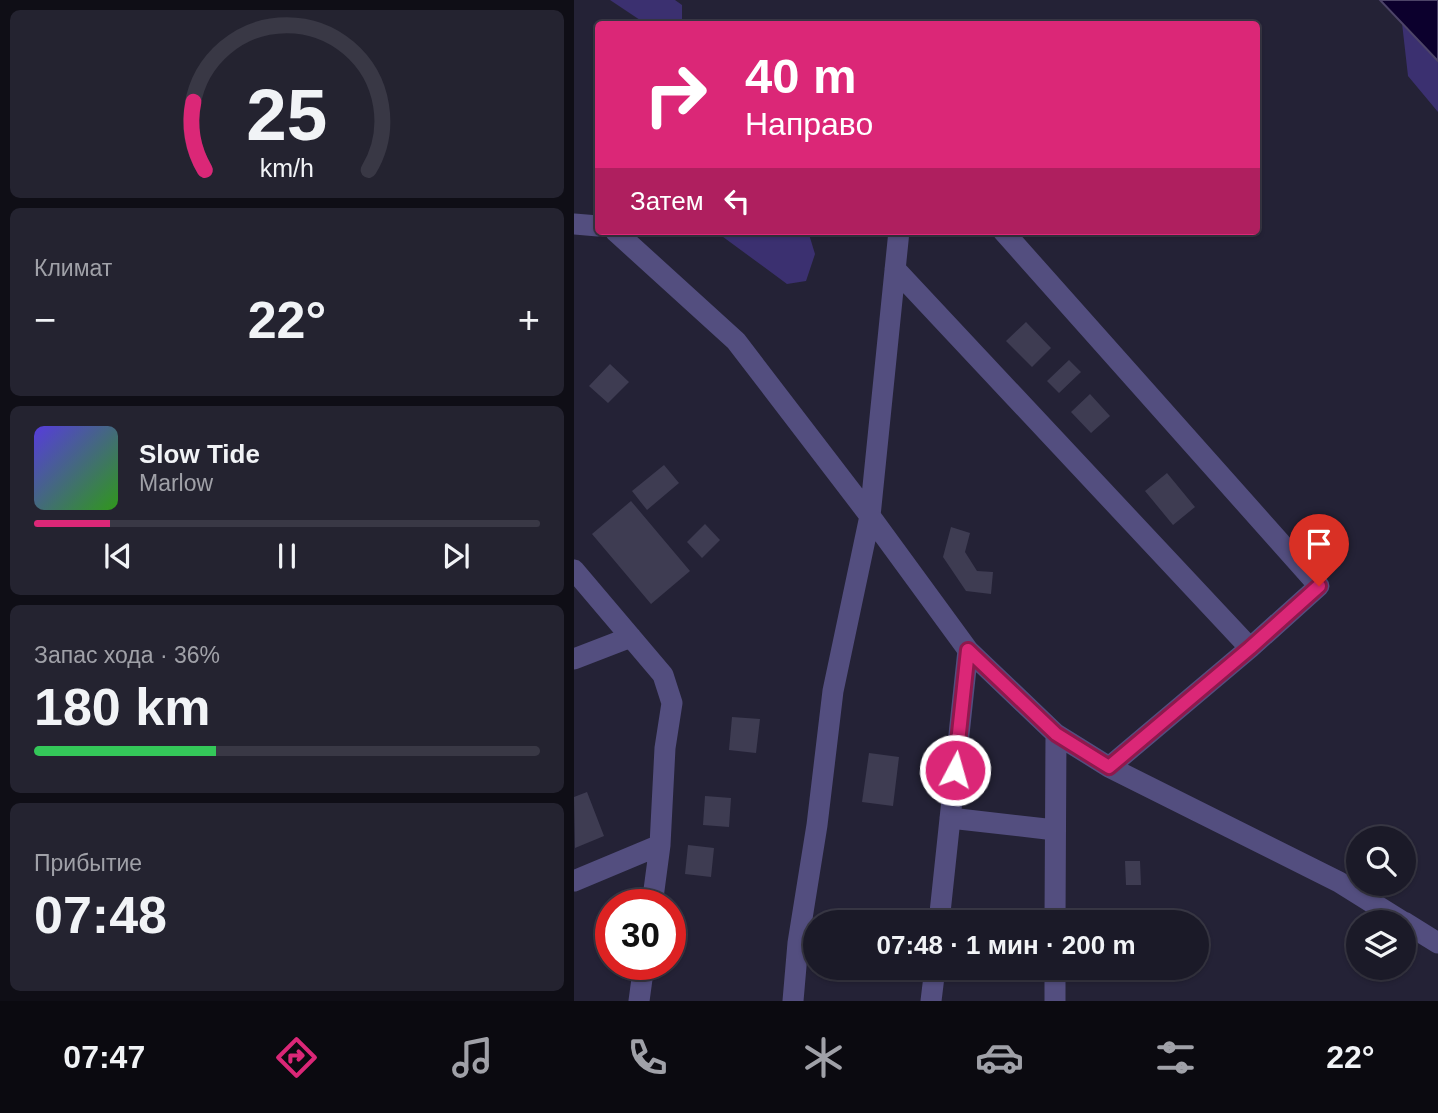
<!DOCTYPE html>
<html lang="ru">
<meta charset="utf-8">
<style>
body{margin:0;font-family:Arial,sans-serif;background:#242330;color:#f1f3f6;height:100vh;display:flex;flex-direction:column;font-size:26px;white-space:nowrap}
*{box-sizing:border-box;margin:0}
p{font-size:23px;color:#a0a1a8}
.icon{flex:none;width:38px;height:38px;fill:none;stroke:currentColor;stroke-width:2;stroke-linecap:round;stroke-linejoin:round}
.map{position:relative;flex:1;overflow:hidden}
.details{display:flex;flex-direction:column;gap:10px;padding:10px;background:#0f0e16;width:574px}
.details>*{flex:none}
.guide{position:absolute;left:21px;top:21px;width:665px;height:214px;border-radius:7px;box-shadow:0 2px 5px #0004,0 0 0 2px #393845;background:#db2777;color:#fff;overflow:hidden}
.buttons{position:absolute;left:772px;top:826px;display:grid;gap:14px}
.buttons a{display:grid;place-items:center;width:70px;height:70px;border-radius:50%;background:#1b1a28;box-shadow:0 2px 5px #0004,0 0 0 2px #393845;font-size:35px}
.speed{position:absolute;left:21px;top:889px;display:flex;gap:14px;font-size:35px;font-weight:700;text-align:center}
.speed>*{display:grid;place-content:center;width:91px;height:91px;border-radius:50%;background:#1b1a28;box-shadow:0 2px 5px #0004,0 0 0 2px #393845;line-height:1}
.speed .limit{border:10px solid #d22;background:#fff;color:#111}
.pin{position:absolute;display:grid;place-items:center;width:60px;height:60px;color:#fff;margin:-72px -30px;border-radius:50% 50% 50% 0;rotate:-45deg;box-shadow:0 0 7px #0007}
.pin .icon{rotate:45deg}
.me{position:absolute;width:77px;margin:-38px;rotate:6deg;stroke-linejoin:round;filter:drop-shadow(0 0 5px #0008)}
.turn{display:flex;align-items:center;gap:24px;height:147px;padding:0 35px;font-size:32px}
.turn .icon{width:91px;height:91px;stroke-width:2.5}
.turn b{display:block;font-size:49px;line-height:60px}
.then{display:flex;align-items:center;height:66px;padding:0 35px;background:#0003;gap:14px;font-size:26px}
.big{font-size:52px;font-weight:700;line-height:1.1}
.details .widget{flex:1;display:flex;flex-direction:column;justify-content:center;gap:10px;min-width:0;padding:0 24px;border-radius:10px;background:#242330}
.details .dial{align-items:center;gap:0}
.dial svg{height:182px;overflow:visible;fill:none;stroke:#393845;stroke-width:7;stroke-linecap:round;text-anchor:middle}
.dial text{fill:#f1f3f6;stroke:none}
.song{display:flex;align-items:center;gap:21px}
.cover{width:84px;height:84px;border-radius:10px;background:linear-gradient(135deg,hsl(250 70% 55%),hsl(110 70% 35%))}
.played{height:7px;border-radius:4px;background:linear-gradient(90deg,#db2777 15%,#393845 15%)}
.keys{display:flex;justify-content:space-around;direction:ltr}
.heat{display:flex;justify-content:space-between;align-items:center;font-size:38px;direction:ltr}
.charge{height:10px;border-radius:5px;background:linear-gradient(90deg,#34c759 36%,#393845 0)}
.trip{position:absolute;left:229px;top:910px;width:406px;height:70px;border-radius:35px;background:#1b1a28;box-shadow:0 2px 5px #0004,0 0 0 2px #393845;font-weight:700;line-height:70px;text-align:center}
.tabs{display:flex;height:112px;justify-content:space-around;align-items:center;background:#0b0a10;color:#a0a1a8}
.tabs .icon{width:49px;height:49px}
.tabs .on{color:#db2777}
.tabs b{font-size:32px;color:#f1f3f6}
main{display:flex;flex:1;min-height:0}
.map>svg:first-child{display:block}
</style>
<main>
<section class="details">
<div class="widget dial"><svg viewBox="0 0 100 80">
<path d="M14 69A42 42 0 1 1 86 69"/>
<path d="M14 69A42 42 0 0 1 9 39" stroke="#db2777"/>
<text x="50" y="56" font-size="32" font-weight="700">25</text>
<text x="50" y="72" font-size="11">km/h</text>
</svg></div>
<div class="widget"><p>Климат</p>
<div class="heat"><a>−</a><b class="big">22°</b><a>+</a></div>
</div>
<div class="widget">
<div class="song"><i class="cover"></i><div><b>Slow Tide</b><p>Marlow</p></div></div>
<div class="played"></div>
<div class="keys"><svg class="icon" aria-label="previous" viewBox="0 0 24 24"><path d="M18 5L8 12l10 7zM5 5v14"/></svg><svg class="icon" aria-label="pause" viewBox="0 0 24 24"><path d="M8 5v14M16 5v14"/></svg><svg class="icon" aria-label="next" viewBox="0 0 24 24"><path d="M6 5l10 7-10 7zM19 5v14"/></svg></div>
</div>
<div class="widget"><p>Запас хода · 36%</p><b class="big">180 km</b><div class="charge"></div></div>
<div class="widget"><p>Прибытие</p><b class="big">07:48</b></div>
</section>
<div class="map">
<svg width="864" height="1001" viewBox="0 0 864 1001">
<rect width="100%" height="100%" fill="#242236"/>
<path fill="#3b3070" d="M 36,0 L 101,0 L 108,5 L 108,24 L 72,24 Z
M 828,23 L 864,61 L 864,112 L 834,76 Z
M 141,231 L 234,231 L 241,254 L 232,281 L 213,284 Z"/>
<path fill="#0c002d" stroke="#4d4468" stroke-width="2" d="M 806,0 L 864,0 L 864,61 Z"/>
<path fill="#3e3c52" d="M 452,322 L 477,348 L 458,367 L 432,341 Z
M 495,360 L 507,372 L 485,393 L 473,381 Z
M 36,364 L 55,382 L 34,403 L 15,386 Z
M 516,394 L 536,416 L 517,433 L 497,412 Z
M 90,465 L 105,483 L 73,510 L 58,491 Z
M 593,473 L 621,507 L 599,525 L 571,491 Z
M 57,501 L 116,571 L 77,604 L 18,534 Z
M 131,524 L 146,540 L 128,558 L 113,542 Z
M 377,527 L 396,533 L 391,552 L 403,571 L 419,572 L 417,594 L 392,591 L 369,557 Z
M 158,717 L 186,719 L 182,753 L 155,750 Z
M 295,753 L 325,757 L 319,806 L 288,802 Z
M 13,792 L 30,836 L 1,848 L 0,797 Z
M 131,796 L 157,798 L 155,827 L 129,825 Z
M 114,845 L 140,848 L 137,877 L 111,874 Z
M 551,861 L 566,861 L 567,885 L 552,885 Z"/>
<g fill="none" stroke-linecap="round" stroke-linejoin="round">
<path stroke="#534e7f" stroke-width="21" d="M 0,224 L 24,226
M 41,231 L 162,341 L 296,516 L 394,650 L 482,734 L 535,767 L 765,882 L 829,922
M 429,231 L 745,586 L 676,648 L 535,767
M 321,269 L 676,648
M 0,570 L 89,675 L 98,703 L 91,748 L 86,845 L 78,905
M 0,659 L 57,637
M 376,818 L 481,830
M 0,881 L 86,845
M 365,922 L 394,650
M 481,922 L 482,734
M 830,922 L 864,943
M 65,1001 L 70,964
M 219,1001 L 224,943 L 243,825 L 259,691 L 296,516 L 325,231
M 357,1001 L 361,968
M 481,1001 L 481,968"/>
</g>
<g fill="none" stroke-linecap="round" stroke-linejoin="round">
<g stroke="#8e194d" stroke-width="18">
<path id="route" d="M 381,770 L 394,650 L 482,734 L 535,767 L 676,648 L 745,586"/>
</g>
<use href="#route" stroke="#db2777" stroke-width="12"/>
</g>
</svg>
<div class="buttons">
<a><svg class="icon" aria-label="search" viewBox="0 0 24 24"><circle cx="10" cy="10" r="6"/><path d="M15 15l6 6"/></svg></a>
<a><svg class="icon" aria-label="layers" viewBox="0 0 24 24"><path d="M12 4l9 5-9 5-9-5zM3 14l9 5 9-5"/></svg></a>
</div>
<div class="speed"><div class="limit">30</div></div>
<div class="pin" style="left:745px;top:586px;background:#d93025"><svg class="icon" aria-label="arrive" viewBox="0 0 24 24"><path d="M6 21V4h12l-3 4 3 4H6"/></svg></div>
<svg class="me" style="left:381px;top:770px" viewBox="-20 -20 40 40"><circle r="17" fill="#db2777" stroke="#fff" stroke-width="3"/><path d="M0-11L8 9 0 5-8 9z" fill="#fff"/></svg>
<div class="trip">07:48 · 1 мин · 200 m</div>
<div class="guide">
<div class="turn"><svg class="icon" aria-label="right" viewBox="0 0 24 24"><path d="M7 20v-9h11M14 6l5 5-5 5"/></svg><div><b>40 m</b>Направо</div></div>
<div class="then">Затем<svg class="icon" aria-label="left" viewBox="0 0 24 24"><path d="M17 20v-9H6M10 6l-5 5 5 5"/></svg></div>
</div>
</div>
</main>
<nav class="tabs">
<b>07:47</b>
<svg class="icon on" aria-label="directions" viewBox="0 0 24 24"><path d="M12 3l9 9-9 9-9-9zM9 14v-3h6M13 9l2 2-2 2"/></svg>
<svg class="icon" aria-label="music" viewBox="0 0 24 24"><path d="M9 18V5l10-2v13"/><circle cx="6" cy="18" r="3"/><circle cx="16" cy="16" r="3"/></svg>
<svg class="icon" aria-label="phone" viewBox="0 0 24 24"><path d="M5 4h4l2 5-3 2q2 4 5 5l2-3 5 2v4C11 20 4 13 5 4z"/></svg>
<svg class="icon" aria-label="climate" viewBox="0 0 24 24"><path d="M12 3v18M4 7l16 10M4 17L20 7"/></svg>
<svg class="icon" aria-label="car" viewBox="0 0 24 24"><path d="M5 17H2v-5l4-1 3-4h7l3 4 3 1v5h-3M9 17h6M6 11h13"/><circle cx="7" cy="17" r="2"/><circle cx="17" cy="17" r="2"/></svg>
<svg class="icon" aria-label="filters" viewBox="0 0 24 24"><path d="M4 7h16M4 17h16"/><circle cx="9" cy="7" r="2"/><circle cx="15" cy="17" r="2"/></svg>
<b>22°</b>
</nav>
